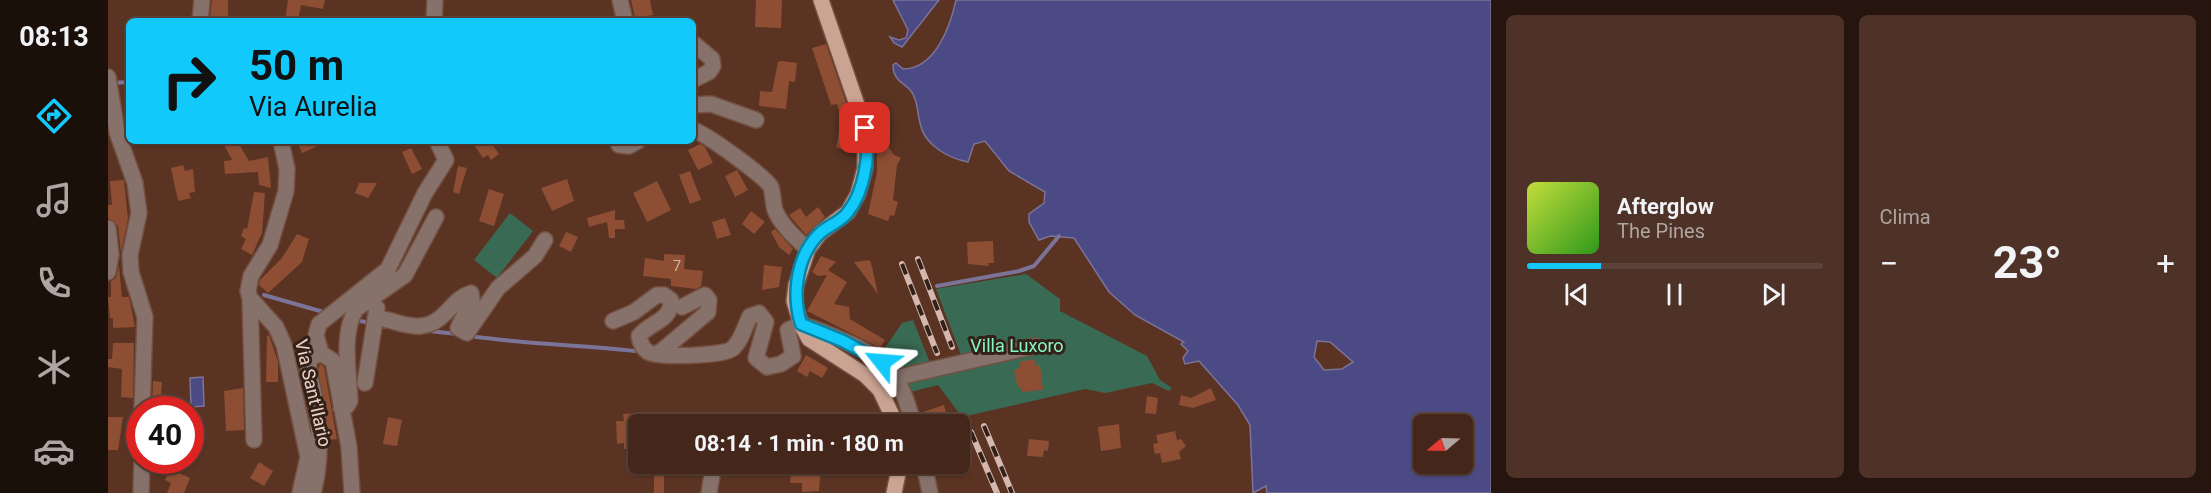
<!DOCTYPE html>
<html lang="it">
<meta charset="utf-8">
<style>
body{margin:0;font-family:Roboto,sans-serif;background:#4e3227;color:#f1f3f6;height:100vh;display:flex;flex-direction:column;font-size:22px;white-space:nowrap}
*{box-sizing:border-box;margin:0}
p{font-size:20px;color:#afa5a2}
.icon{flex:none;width:33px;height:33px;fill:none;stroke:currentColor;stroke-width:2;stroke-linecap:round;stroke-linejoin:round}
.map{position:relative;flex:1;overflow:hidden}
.panel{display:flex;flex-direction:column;gap:15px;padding:15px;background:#25150e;width:720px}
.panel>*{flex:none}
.top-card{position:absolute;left:18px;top:18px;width:570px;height:126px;border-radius:9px;box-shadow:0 2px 4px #0004,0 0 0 2px #5c4339;background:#11cafb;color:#111;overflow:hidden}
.needle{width:39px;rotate:251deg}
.tools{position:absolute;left:1305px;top:414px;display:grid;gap:12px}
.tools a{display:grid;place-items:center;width:60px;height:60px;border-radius:9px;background:#44261a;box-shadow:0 2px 4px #0004,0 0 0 2px #5c4339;font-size:30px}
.speed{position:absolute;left:18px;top:396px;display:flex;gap:12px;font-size:30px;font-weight:700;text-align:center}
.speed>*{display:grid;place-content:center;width:78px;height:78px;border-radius:50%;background:#44261a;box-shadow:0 2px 4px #0004,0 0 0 2px #5c4339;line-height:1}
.speed .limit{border:9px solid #d22;background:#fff;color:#111}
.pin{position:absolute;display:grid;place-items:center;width:51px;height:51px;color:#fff;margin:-26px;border-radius:12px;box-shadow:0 3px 9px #0006}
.me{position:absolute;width:66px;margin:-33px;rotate:298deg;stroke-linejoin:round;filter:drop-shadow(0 0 4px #0008)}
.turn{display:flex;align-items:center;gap:21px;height:126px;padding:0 24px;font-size:27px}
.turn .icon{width:78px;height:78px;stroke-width:2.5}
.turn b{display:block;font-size:42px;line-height:51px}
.big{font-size:45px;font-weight:700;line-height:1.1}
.panel .widget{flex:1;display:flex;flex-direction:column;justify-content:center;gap:9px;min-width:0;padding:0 21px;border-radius:9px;background:#4e3227}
.song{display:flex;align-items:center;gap:18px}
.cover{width:72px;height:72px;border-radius:9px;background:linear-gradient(135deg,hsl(70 70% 55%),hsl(110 70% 35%))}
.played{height:6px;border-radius:3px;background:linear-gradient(90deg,#11cafb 25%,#5c4339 25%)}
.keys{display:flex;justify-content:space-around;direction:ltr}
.heat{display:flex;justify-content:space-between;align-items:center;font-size:33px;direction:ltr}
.panel .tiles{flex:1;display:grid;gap:15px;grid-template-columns:repeat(2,1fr)}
.trip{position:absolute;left:520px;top:414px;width:342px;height:60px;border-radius:9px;background:#44261a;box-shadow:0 2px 4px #0004,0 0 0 2px #5c4339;font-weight:700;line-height:60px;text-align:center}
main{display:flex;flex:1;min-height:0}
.tabs{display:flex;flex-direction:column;width:108px;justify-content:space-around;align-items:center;background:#1b0f0a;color:#afa5a2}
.tabs .icon{width:42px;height:42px}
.tabs .on{color:#11cafb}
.tabs b{font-size:27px;color:#f1f3f6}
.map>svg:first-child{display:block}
</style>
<main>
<nav class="tabs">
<b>08:13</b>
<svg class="icon on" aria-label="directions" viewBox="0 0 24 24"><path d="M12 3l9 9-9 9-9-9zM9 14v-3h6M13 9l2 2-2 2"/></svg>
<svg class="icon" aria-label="music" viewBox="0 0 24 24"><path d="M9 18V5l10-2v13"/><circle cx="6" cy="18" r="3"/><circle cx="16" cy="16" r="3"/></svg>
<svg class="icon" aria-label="phone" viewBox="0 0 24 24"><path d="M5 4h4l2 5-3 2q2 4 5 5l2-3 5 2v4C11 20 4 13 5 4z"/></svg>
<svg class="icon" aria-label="climate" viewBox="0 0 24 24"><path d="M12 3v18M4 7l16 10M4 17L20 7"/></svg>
<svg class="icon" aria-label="car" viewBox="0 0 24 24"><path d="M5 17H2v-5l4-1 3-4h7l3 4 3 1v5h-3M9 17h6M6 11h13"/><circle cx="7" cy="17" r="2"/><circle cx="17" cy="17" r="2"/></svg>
</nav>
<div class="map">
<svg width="1383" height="493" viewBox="0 0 1383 493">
<rect width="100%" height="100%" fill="#5a3323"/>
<path fill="#396a54" d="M 402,213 L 425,231 L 389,278 L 366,260 Z
M 918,274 L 952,299 L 952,311 L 1039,356 L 1052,380 L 1064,388 L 1061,391 L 1044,383 L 997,393 L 977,389 L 854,417 L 830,385 L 802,392 L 796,375 L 775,351 L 794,323 L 805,320 L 822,363 L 853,355 L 828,289 Z"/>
<path fill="#4c4a84" stroke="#7c7399" stroke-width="1.5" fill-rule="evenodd" d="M 785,0 L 831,0 L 794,47 L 786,43 L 782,37 L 791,40 L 798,38 L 800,30 Z
M 848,0 L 1383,0 L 1383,493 L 1159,493 L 1158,486 L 1145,493 L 1142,425 L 1130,405 L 1091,361 L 1077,364 L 1075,358 L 1080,351 L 1073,344 L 1076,342 L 1027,315 L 1001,292 L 966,238 L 942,236 L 931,240 L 921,222 L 921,214 L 936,203 L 937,192 L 901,171 L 877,141 L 866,144 L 860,162 C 840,158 816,145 812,123 C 809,112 810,100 803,91 C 795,82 785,80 785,65 L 788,63 L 795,69 C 827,69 842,27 848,0 ZM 1209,341 L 1222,342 L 1245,362 L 1234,369 L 1216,370 L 1206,357 ZM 1354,424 L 1354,464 L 1316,464 L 1316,424 Z
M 95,377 L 96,406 L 83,407 L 82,378 Z"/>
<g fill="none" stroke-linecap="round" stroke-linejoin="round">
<path stroke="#7c7399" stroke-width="4" d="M 6,83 L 21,82
M 829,286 L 911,271 L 926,266 L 951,236
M 156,295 L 219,313
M 247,320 L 263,323
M 321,331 L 349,334
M 362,336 C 417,344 472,345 527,351"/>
</g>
<path fill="#8d4e33" d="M 104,0 L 120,0 L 120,19 L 102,19 Z
M 180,0 L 217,0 L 215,9 L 193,5 L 190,21 L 177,21 Z
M 523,0 L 542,0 L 545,15 L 527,18 Z
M 648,0 L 674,0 L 673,28 L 647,27 Z
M 718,44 L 743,117 L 742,150 L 728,148 L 732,126 L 735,125 L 729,104 L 723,105 L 704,48 Z
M 674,61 L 689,63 L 687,82 L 681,81 L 678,109 L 651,106 L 652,91 L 664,92 L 670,62 Z
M 768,128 L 786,155 L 793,158 L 789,165 L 785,200 L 790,202 L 786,216 L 782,215 L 780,221 L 760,214 L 769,172 Z
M 114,141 L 129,141 L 141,161 L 160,157 L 163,188 L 151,185 L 150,172 L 117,174 L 116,161 L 124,160 Z
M 189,141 L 221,141 L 194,153 Z
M 372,141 L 382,141 L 391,154 L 383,160 L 380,155 L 375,158 L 366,145 Z
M 592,144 L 597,147 L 605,163 L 590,170 L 580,150 Z
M 303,148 L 314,169 L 304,174 L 294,152 Z
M 75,165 L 77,171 L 85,169 L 87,192 L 81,193 L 83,198 L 70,201 L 63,168 Z
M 350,166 L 359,168 L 351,194 L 345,192 Z
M 629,170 L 640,190 L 627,197 L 617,176 Z
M 582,171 L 593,200 L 582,204 L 571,175 Z
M 459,179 L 466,201 L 444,211 L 433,188 Z
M 16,180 L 20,219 L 13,253 L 10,226 L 0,218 L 0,205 L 4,205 L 2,181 Z
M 549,181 L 563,210 L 539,222 L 525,193 Z
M 251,183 L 269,183 L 260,198 L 247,193 Z
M 381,189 L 396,194 L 386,226 L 371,221 Z
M 146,192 L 157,193 L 154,233 L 144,255 L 133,249 L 138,239 L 133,236 L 136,228 L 139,229 Z
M 710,207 L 717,217 L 698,235 L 681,215 L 692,208 L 698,217 Z
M 507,210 L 507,220 L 516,220 L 517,229 L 507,229 L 507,238 L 501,238 L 499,222 L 481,227 L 479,218 Z
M 643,211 L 657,222 L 646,234 L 634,224 Z
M 617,218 L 623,235 L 609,239 L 604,222 Z
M 667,229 L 685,249 L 681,255 L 671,247 L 663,232 Z
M 458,232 L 470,237 L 463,252 L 451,246 Z
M 189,234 L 201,239 L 194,262 L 160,293 L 151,285 L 152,280 L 174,258 Z
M 885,241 L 886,263 L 880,263 L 881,266 L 860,264 L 859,242 Z
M 556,254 L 577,255 L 576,269 L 595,271 L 593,286 L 588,289 L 563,286 L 563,279 L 535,276 L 537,258 L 556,261 Z
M 713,256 L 728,262 L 720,270 L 739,282 L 726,304 L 741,307 L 742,319 L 777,340 L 772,348 L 699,311 L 719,275 L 710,276 L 704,272 Z
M 762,260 L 764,267 L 770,294 L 746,262 Z
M 656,265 L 674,267 L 671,287 L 654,290 Z
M 11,266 L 14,297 L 21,297 L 27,327 L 5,328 L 5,318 L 2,318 L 0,297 L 3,297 L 3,281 L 8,278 Z
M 161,335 L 170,362 L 170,382 L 158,382 L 159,336 Z
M 5,343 L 26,343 L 25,398 L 13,397 L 14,369 L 0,367 L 0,359 L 4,359 Z
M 698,355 L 720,368 L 714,378 L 702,371 L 699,377 L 689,371 Z
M 926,359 L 928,366 L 932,365 L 935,390 L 914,392 L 913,387 L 910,388 L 906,370 L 912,368 L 911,362 Z
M 212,364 L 216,367 L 229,439 L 221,440 L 210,369 Z
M 45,381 L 54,382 L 52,410 L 44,410 Z
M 135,388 L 136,430 L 118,431 L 116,391 Z
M 1103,388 L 1108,400 L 1085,408 L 1071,405 L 1073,395 L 1083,398 Z
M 1039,396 L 1050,398 L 1048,414 L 1037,413 Z
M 836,405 L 841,424 L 814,424 L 812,413 Z
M 536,413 L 536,424 L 531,424 L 531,449 L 516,449 L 516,443 L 509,444 L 508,421 L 516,421 L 515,414 Z
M 0,417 L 15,417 L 10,450 L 0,450 Z
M 280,417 L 294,420 L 289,446 L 275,444 Z
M 1011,424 L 1013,448 L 993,451 L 990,427 Z
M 1067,431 L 1069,440 L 1073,439 L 1078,446 L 1071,452 L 1073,459 L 1054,463 L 1052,453 L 1047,454 L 1045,444 L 1050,443 L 1048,435 Z
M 921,439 L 941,441 L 940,451 L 936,450 L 935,457 L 919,456 Z
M 151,462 L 165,471 L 156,486 L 142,478 Z
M 684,464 L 713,464 L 711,491 L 694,492 L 694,483 L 682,483 Z
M 546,468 L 556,468 L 556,493 L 546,493 Z
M 62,469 L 82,478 L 76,493 L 59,493 L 63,483 L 57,480 Z"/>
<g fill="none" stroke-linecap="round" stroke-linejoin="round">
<g stroke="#745041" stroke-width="18">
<path id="minor" d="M 512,0 L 517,21
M 92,21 L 94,0
M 326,21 L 327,0
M 585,43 L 604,59 L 605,66 L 601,72 L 585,80
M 0,77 L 9,132 L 27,183 L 31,213 L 22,255 L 23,272 L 37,317 L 34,410
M 585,105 L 603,104 L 648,120
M 585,130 C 596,132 659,178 663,187 C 665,194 665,203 667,210 C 673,225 688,239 700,249
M 173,141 L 179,169 L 178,191 L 162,245 L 143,276 L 140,291 L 142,298 L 168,327 L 176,345 L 200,457 L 192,493
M 509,141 L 511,145 L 521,146 L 530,141
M 0,228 L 3,255 L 0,272
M 142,298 L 146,440
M 267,318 C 282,318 298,328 313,326 C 337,324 343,299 363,293 L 364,300 L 350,328 L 359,333 L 390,288 L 427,256 L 437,240
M 505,321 L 526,312 L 549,295 L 556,295 L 563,300 C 564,321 542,322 531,336 C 532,342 534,348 540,352 C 551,358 614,356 624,349 C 633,342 637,326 642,316 L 651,313 L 658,322 L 648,358 L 659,367 L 673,364 L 685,356 L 680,330 L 693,324 C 714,331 758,348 774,362 C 792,377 800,403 805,424
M 213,353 L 208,335 L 211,324 L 280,269 L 317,193 L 338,160 L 329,141
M 550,354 L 600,312 L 601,300 L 597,295 L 574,307
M 787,378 L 927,346
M 257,383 L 269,308
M 233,408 L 239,406 L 242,401 C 241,373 233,334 248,309 L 297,275 L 328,217
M 816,464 L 822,493
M 33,493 L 34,460
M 205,493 C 214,460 212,423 205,389 C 203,379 197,367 203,358 L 213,353 L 225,361 L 241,447 L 244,493
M 601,493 L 606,464"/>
</g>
<g stroke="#745041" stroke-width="18">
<path id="major" d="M 713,0 L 757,128 L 757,168 L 750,194 L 740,212 L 712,233 L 700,249 L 688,285 L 686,301 L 693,324 L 701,339 L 757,375 L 772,390 L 788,424
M 786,493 L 792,464"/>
</g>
<use href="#minor" stroke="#86726a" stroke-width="15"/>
<use href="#major" stroke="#cba393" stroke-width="15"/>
<g stroke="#d4b8ad" stroke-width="6">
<path id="rail" d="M 810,259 L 844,347
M 794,264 L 829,353
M 876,426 L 904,493
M 863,432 L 889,493"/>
</g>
<use href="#rail" stroke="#322119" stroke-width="4" stroke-dasharray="11" stroke-linecap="butt"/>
</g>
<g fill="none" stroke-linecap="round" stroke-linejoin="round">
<g stroke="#0b83a3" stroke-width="15">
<path id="route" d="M 757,128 C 763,153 756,192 740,212 C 733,222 719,226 711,234 C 688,257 684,295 693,324 L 735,341 L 774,362"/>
</g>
<use href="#route" stroke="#11cafb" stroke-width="10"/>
</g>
<g text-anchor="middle" stroke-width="6" stroke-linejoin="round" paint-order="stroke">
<g font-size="15" fill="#d5b2a4">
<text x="569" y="271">7</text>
</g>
<g font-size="18" fill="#86f5c4" stroke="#322119">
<text x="909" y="352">Villa Luxoro</text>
</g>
<g font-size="18" fill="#edd4ca" stroke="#322119">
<text transform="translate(205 393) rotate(77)" y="6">Via Sant'Ilario</text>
</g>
</g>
</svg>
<div class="tools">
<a><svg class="needle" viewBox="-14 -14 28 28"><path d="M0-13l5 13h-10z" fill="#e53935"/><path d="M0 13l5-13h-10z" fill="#afa5a2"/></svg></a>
</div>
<div class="speed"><div class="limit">40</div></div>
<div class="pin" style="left:757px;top:128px;background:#d93025"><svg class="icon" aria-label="arrive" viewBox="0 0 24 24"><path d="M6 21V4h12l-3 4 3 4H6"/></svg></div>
<svg class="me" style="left:774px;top:362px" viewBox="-20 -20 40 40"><path d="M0-17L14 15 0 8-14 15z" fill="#11cafb" stroke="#fff" stroke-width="4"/></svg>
<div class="trip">08:14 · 1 min · 180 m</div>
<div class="top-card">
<div class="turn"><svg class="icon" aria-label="right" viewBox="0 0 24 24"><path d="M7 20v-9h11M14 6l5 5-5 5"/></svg><div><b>50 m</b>Via Aurelia</div></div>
</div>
</div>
<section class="panel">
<div class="tiles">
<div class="widget">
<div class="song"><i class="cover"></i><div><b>Afterglow</b><p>The Pines</p></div></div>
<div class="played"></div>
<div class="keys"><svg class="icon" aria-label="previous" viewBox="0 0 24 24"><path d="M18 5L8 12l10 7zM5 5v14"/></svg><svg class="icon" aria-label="pause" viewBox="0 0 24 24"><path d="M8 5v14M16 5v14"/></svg><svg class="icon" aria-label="next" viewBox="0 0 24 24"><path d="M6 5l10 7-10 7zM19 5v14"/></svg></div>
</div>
<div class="widget"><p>Clima</p>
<div class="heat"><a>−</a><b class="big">23°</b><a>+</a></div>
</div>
</div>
</section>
</main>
